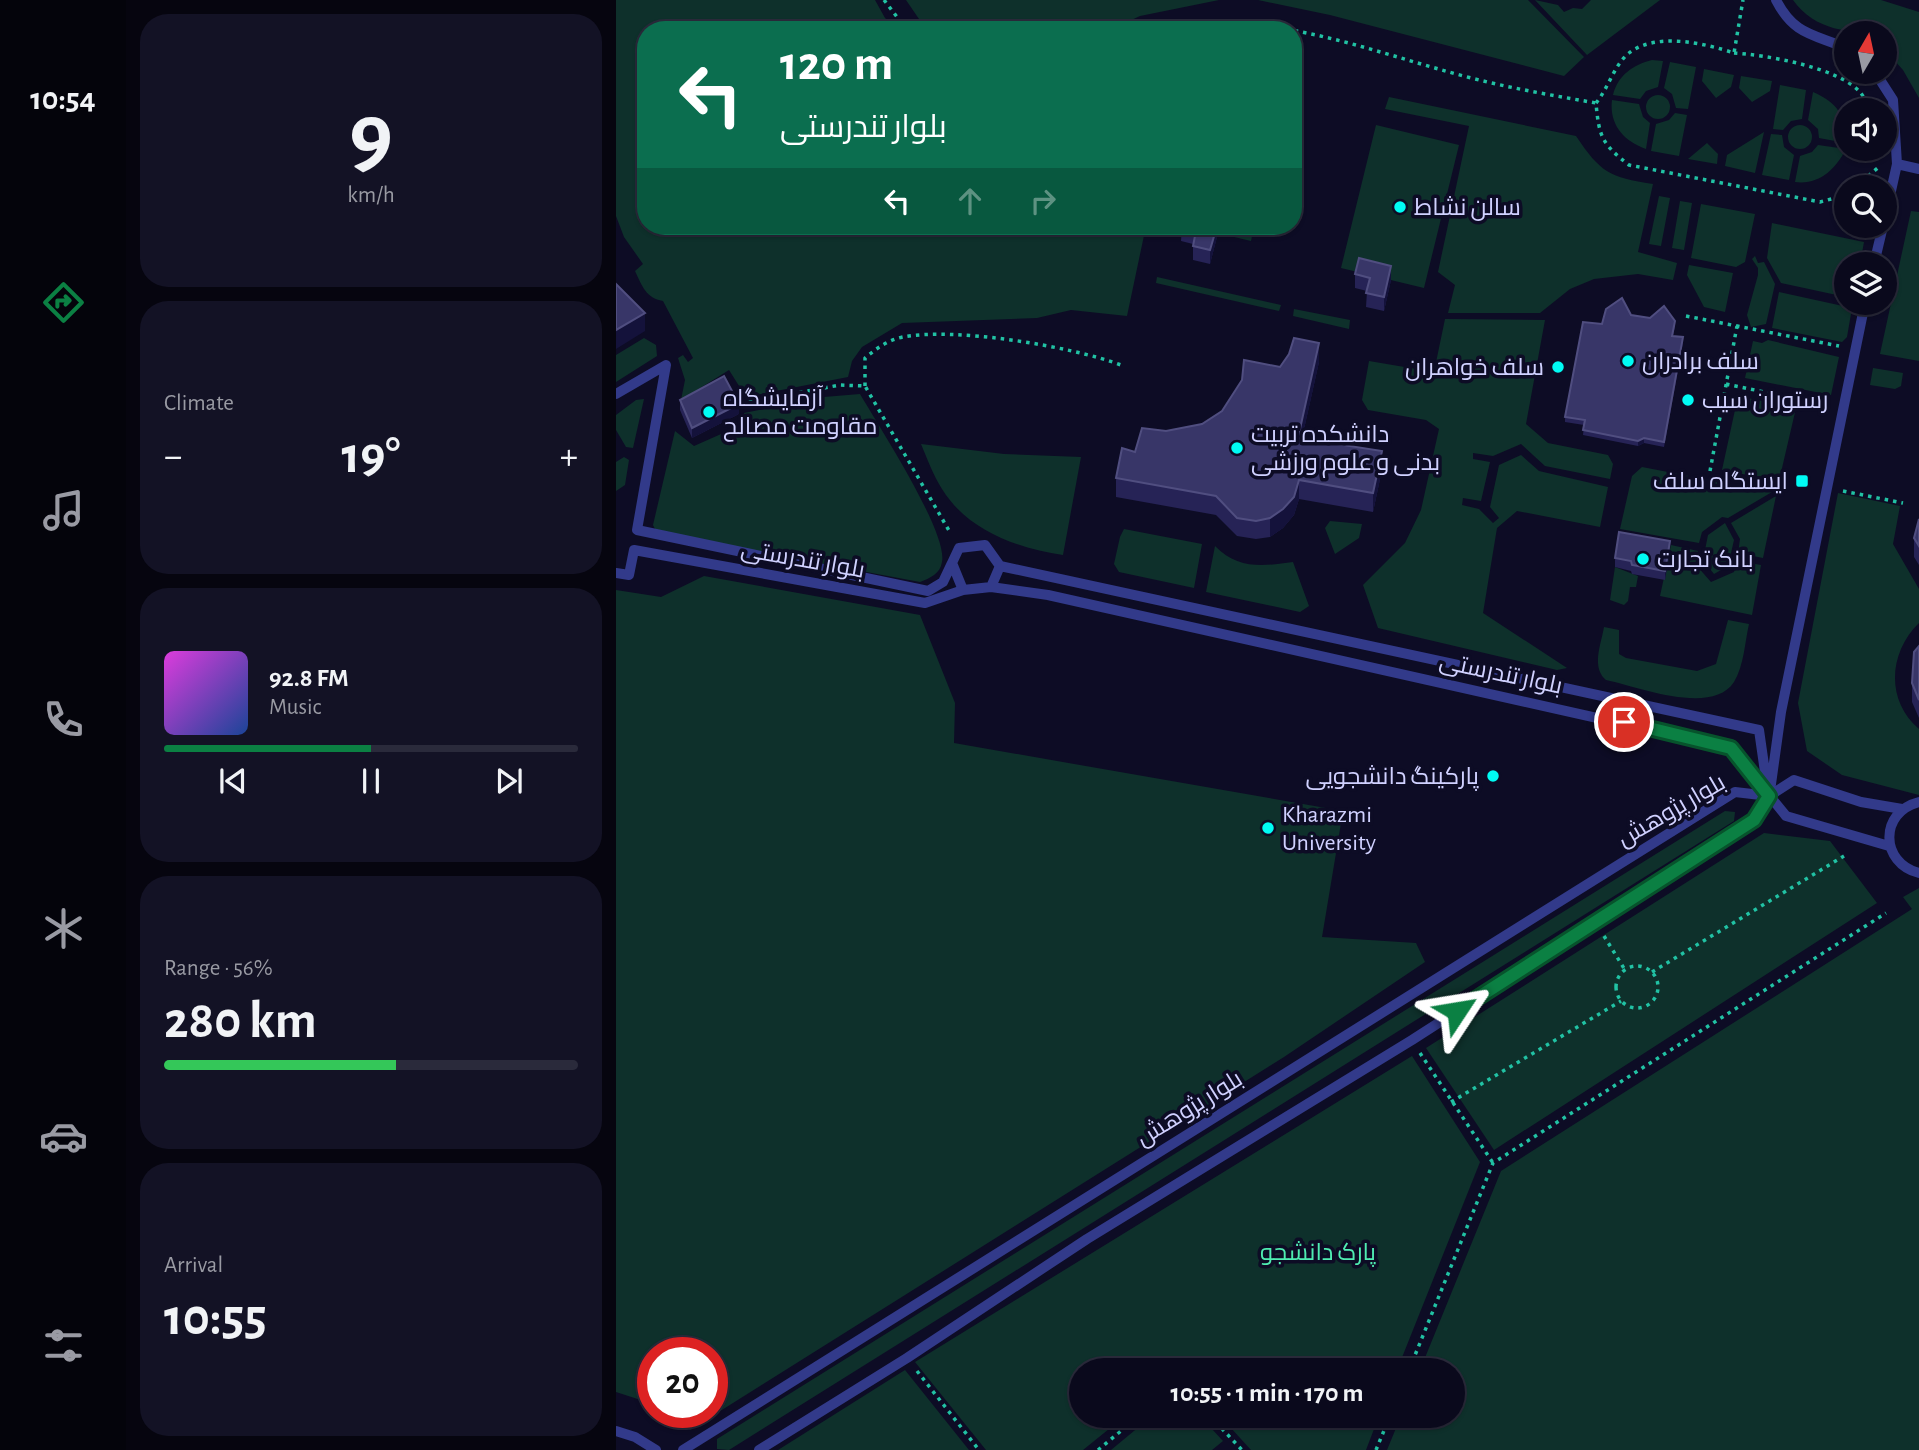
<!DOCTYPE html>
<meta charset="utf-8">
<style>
body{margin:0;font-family:"Alegreya Sans",Cairo,sans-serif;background:#131225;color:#f1f3f6;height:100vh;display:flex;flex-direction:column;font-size:26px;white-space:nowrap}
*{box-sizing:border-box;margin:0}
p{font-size:23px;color:#999aa3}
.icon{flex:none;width:38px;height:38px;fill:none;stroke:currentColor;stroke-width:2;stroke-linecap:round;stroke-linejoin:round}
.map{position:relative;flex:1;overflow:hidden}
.details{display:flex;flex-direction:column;gap:14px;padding:14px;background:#06050f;width:490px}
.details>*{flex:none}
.banner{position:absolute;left:21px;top:21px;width:665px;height:214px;border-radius:28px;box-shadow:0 2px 5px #0004,0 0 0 2px #2a2a3b;background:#0b6e4f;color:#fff;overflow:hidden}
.needle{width:46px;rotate:9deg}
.controls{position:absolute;left:1218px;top:21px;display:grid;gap:14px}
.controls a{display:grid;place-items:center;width:63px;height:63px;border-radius:50%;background:#0a091c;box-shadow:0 2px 5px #0004,0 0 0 2px #2a2a3b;font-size:35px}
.speed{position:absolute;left:21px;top:1337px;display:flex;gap:14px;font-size:35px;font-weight:700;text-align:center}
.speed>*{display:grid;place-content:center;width:91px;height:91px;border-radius:50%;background:#0a091c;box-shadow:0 2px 5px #0004,0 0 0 2px #2a2a3b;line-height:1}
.speed .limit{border:10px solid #d22;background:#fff;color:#111}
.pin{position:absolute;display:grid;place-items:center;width:60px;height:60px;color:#fff;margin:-30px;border:4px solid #fff;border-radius:50%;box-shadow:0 2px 7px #0007}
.me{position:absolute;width:77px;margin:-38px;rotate:57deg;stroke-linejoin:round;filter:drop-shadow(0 0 5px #0008)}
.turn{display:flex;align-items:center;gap:24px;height:147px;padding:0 28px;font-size:32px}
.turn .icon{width:91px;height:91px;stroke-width:2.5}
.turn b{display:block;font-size:49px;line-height:60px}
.lanes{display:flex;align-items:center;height:66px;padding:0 28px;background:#0003;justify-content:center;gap:35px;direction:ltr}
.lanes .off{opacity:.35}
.big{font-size:52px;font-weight:600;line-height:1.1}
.details .card{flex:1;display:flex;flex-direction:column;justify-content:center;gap:10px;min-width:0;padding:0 24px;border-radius:28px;background:#131225}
.details .dial{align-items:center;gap:0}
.dial b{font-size:91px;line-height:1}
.song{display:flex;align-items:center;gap:21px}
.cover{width:84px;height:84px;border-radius:10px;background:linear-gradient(135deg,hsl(300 70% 55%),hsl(220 70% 35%))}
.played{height:7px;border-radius:4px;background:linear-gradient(90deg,#0b8043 50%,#2a2a3b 50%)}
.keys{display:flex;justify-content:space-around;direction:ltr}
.heat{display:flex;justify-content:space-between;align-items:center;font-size:38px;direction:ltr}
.charge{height:10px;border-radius:5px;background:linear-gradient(90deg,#34c759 56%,#2a2a3b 0)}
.trip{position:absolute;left:453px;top:1358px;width:396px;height:70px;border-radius:35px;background:#0a091c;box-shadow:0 2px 5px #0004,0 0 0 2px #2a2a3b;font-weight:600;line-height:70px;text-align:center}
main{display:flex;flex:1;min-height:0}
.tabs{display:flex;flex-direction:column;width:126px;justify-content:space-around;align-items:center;background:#04040b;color:#999aa3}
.tabs .icon{width:49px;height:49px}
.tabs .selected{color:#0b8043}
.tabs b{font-size:32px;color:#f1f3f6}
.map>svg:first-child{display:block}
</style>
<main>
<nav class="tabs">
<b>10:54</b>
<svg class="icon selected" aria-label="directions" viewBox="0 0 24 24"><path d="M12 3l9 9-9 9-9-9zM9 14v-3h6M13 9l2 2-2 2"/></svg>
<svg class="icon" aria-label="music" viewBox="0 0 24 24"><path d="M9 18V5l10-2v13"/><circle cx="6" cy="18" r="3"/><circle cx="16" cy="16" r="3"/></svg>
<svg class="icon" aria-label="phone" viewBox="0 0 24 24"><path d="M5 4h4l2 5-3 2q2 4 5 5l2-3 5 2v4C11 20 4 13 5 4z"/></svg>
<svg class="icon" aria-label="climate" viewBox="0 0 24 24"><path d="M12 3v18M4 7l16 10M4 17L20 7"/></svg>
<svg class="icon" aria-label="car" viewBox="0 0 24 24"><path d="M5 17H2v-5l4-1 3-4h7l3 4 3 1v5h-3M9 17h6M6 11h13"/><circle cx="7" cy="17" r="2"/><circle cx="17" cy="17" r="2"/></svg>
<svg class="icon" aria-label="filters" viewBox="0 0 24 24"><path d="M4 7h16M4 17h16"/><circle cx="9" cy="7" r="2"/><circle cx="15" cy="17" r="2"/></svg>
</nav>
<section class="details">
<div class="card dial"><b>9</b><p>km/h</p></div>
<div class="card"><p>Climate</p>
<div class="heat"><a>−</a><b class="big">19°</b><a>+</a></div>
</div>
<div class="card">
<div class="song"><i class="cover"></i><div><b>92.8 FM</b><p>Music</p></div></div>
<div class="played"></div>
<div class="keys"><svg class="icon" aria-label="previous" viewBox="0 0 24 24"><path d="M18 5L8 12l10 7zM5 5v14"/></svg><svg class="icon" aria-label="pause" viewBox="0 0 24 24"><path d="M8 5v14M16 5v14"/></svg><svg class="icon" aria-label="next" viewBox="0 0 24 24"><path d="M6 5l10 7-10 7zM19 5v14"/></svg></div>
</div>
<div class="card"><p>Range · 56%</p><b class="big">280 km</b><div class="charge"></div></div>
<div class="card"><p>Arrival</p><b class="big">10:55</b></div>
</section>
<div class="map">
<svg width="1303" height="1450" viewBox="0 0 1303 1450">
<rect width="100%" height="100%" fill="#0d0c25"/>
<path fill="#0e302b" d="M 0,0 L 259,0 L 269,18 L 281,30 L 30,30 L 30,226 L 530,226 L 511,316 L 455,310 L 421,318 L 286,323 L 246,347 L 236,361 L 232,377 L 130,397 L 113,370 L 65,400 L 69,380 L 62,358 L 67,355 L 72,362 L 77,358 L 47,301 C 30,298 26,286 19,271 L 27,264 L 8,237 L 0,216 Z
M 290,0 L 603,0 L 524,16 L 494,30 L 319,30 L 303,19 Z
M 642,0 L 912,0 L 968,57 L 948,76 L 714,15 Z
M 919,0 L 942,5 L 948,12 L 957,8 L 966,9 L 975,0 L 1044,0 L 971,55 Z
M 1177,0 L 1265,0 L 1303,12 L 1303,98 L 1287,70 L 1269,50 L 1269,33 C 1234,33 1199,31 1177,0 Z
M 1036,60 L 1047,61 L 1042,87 L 1030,91 L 1024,99 L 997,95 C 1002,75 1017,65 1036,60 Z
M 1054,62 L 1080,67 L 1072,109 L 1060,108 L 1056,94 L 1048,88 Z
M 1088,69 L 1118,75 L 1115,87 L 1100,98 L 1086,81 Z
M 1125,76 L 1156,81 L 1154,91 L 1136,102 L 1123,88 Z
M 1164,85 L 1190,90 L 1186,119 L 1175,121 L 1167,130 L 1157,129 Z
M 1197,92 C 1222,103 1230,116 1230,143 L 1203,138 L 1202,129 L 1192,120 Z
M1030 107a12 12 0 1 1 24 0a12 12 0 1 1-24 0Z
M 773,97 L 960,136 C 985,173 993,177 1037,184 L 1022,252 L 1061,263 L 1057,280 L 1022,274 L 978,279 L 954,289 L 924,313 L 832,313 L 839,285 L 822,272 L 853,126 L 769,109 Z
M 996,100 L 1023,104 L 1027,117 L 1034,123 L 1030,149 C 1007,141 993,124 996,100 Z
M 1059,113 L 1071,115 L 1063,156 L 1035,151 L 1040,124 L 1053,120 Z
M1172 137a12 12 0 1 1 24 0a12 12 0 1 1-24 0Z
M 760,125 L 843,145 L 808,288 L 725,268 Z
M 1148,132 L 1139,173 L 1109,166 L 1111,155 Z
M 1155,134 L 1166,135 L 1168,147 L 1178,155 L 1173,180 L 1146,175 Z
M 1091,143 L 1102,154 L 1101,164 L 1072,159 Z
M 1202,145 L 1230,149 C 1219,170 1203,185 1179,182 L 1184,156 L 1196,152 Z
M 1043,196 L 1054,198 L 1045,246 L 1033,244 Z
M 1064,201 L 1076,203 L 1068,250 L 1056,248 Z
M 1085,204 L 1139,214 L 1129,262 L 1120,267 L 1075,258 Z
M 1295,211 L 1303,212 L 1303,361 L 1264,354 Z
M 1156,223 L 1248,242 L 1244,264 L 1230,264 L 1230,297 L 1165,283 L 1151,258 Z
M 572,226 L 638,226 L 635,241 Z
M 1139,256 L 1142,263 L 1148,262 L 1159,284 L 1150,324 L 1135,327 L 1131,315 L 1142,275 L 1142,268 L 1136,259 Z
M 1073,265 L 1117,273 L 1109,312 L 1088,307 L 1071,275 Z
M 541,277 L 665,305 L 663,311 L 540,283 Z
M 1163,292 L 1236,308 L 1231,337 L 1226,342 L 1156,328 Z
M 678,309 L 734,320 L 733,329 L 677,316 Z
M 829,319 L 929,320 L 910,424 L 932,443 L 992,455 L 997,464 L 994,479 L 929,466 L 905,444 L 877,456 L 857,453 L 857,459 L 874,462 L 865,501 L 847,498 L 846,505 L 863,509 L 877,523 L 883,518 L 874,507 L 883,465 L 905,455 L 923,471 L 992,487 L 984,527 L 901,511 L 881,528 L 867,613 L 951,668 L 941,670 L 762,628 L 747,585 L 789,543 L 805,510 L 823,429 L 810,420 L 752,410 L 746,400 L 753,361 L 818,372 Z
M 28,338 L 40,345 L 41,356 L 0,382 L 0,355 Z
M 1152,340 L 1223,357 L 1215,395 L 1129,378 L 1137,341 L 1146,343 Z
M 1257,368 L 1287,373 L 1285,386 L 1279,389 L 1254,385 Z
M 244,394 C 262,425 332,532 326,562 C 324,574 314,578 304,582 L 41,533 L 37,525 L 59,431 L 78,446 L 130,423 L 128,413 L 208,397 Z
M 1122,396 L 1180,408 L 1163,481 L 1106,470 Z
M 28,399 L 17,448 L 10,447 L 0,430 L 0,415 L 20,400 Z
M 305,444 L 388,454 L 465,457 L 447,555 C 401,548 352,531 326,489 C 317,475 311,458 305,444 Z
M 8,457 L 13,460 L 9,485 L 0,491 L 0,462 Z
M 1026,467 L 1156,492 L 1112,518 L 1106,517 L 1086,532 L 1083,543 L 1004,529 L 1016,476 Z
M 1222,493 L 1284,506 L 1277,544 L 1303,589 L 1303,623 C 1273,652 1269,700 1303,729 L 1303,795 L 1226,775 L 1191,751 L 1182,703 Z
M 1160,496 L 1147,558 L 1122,553 L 1124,539 L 1115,523 Z
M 714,521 L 746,524 L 743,538 L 719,554 L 709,528 Z
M 1109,523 L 1118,540 L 1112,566 L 1098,574 L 1087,560 L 1092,535 Z
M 508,529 L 586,544 L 578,588 L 503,572 L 498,564 L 504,537 Z
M 1055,545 L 1082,551 L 1080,565 L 1095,582 L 1118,572 L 1121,561 L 1145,565 L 1136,615 L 1044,596 Z
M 599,546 C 622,570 648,566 677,562 L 693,606 L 684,612 L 590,592 Z
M 999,567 L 1022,576 L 1020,587 L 1014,587 L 1012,601 L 1008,605 L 994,600 Z
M 88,576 L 304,615 L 339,703 L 338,743 L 727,811 L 706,937 L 800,943 L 809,962 L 668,1057 L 74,1430 L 51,1412 L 96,1412 L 96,1353 L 37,1353 L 37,1404 L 0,1392 L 0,590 L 45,597 Z
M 1112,620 L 1133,624 C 1129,641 1128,666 1118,682 C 1096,716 1023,687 990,680 C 975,667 985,645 988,627 L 1003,630 L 1003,654 L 1010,658 L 1081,671 L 1100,664 Z
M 1109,811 L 1119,812 L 1118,821 L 113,1450 L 101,1449 L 101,1439 Z
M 1148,833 L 1214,841 L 1261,903 L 878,1150 L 810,1048 Z
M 1303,888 L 1303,1450 L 771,1450 L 785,1416 L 836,1416 L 836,1370 L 804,1370 L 885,1171 L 1296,909 L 1287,897 Z
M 796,1056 L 864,1162 L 781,1370 L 466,1370 L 466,1416 L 509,1416 L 467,1450 L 370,1450 L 299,1362 Z
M 289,1370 L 353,1450 L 162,1450 Z
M 536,1416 L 584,1416 L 607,1441 L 596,1450 L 495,1450 Z
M 604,1416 L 763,1416 L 750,1450 L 635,1450 Z"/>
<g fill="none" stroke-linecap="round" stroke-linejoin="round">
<path stroke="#21c2a4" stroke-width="3.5" stroke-dasharray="3.5 5" stroke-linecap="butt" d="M 268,0 L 291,30
M 535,30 C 656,7 746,50 859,79 C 899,89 940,96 980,103 C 983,137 986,144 1013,165 L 1204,202 L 1230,195
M 1118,53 C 1150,55 1220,67 1243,91 C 1248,96 1251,104 1254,110
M 980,103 C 992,89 998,65 1013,53 C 1040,32 1088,43 1118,53 L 1127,0
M 1239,187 L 1264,166
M 1070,316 L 1223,346
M 1110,384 L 1211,405
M 249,386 L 249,358 C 261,348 272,340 287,337 C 339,327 454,346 505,365
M 133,402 L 224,385 L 249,386 L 335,534
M 1094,471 L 1121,326
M 1227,491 L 1287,503
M 988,936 L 1009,970
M1000 987a21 21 0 1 1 42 0a21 21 0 1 1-42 0Z
M 1036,972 L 1228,856
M 804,1053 L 877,1163
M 835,1102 L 1005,1001
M 793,1370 L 877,1163 L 1270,913
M 301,1371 L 363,1450
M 594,1416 L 626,1450
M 482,1450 L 523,1416
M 760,1450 L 774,1416"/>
<path stroke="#323a8a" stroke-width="10" d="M 1160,0 C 1178,35 1197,34 1230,48
M 1259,72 L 1277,100 L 1281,164 L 1269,218
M 1281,164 L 1303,169
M 1258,264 L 1267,226
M 0,394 L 50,365 L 21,530 L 312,591 L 327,582 L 336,563
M 369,545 L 384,566 L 375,587 L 347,590 L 336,563 L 343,548 Z
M 384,566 L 1143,730 L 1152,793
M 0,573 L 13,575 L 18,550 L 309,603 L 347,590
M 375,587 L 432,595 L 1115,748 L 1170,816 L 1273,846
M 1155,784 L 1165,712 L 1249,303
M 1303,802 C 1263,812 1264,863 1303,873
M 0,1431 L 19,1437 L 40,1450
M 67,1450 L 1119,792 L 1153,796
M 143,1450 L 291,1358 L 471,1239 L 796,1040 L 1138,820 L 1153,796 L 1178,780 L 1245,802 L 1286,809"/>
</g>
<path fill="#262356" d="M 566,226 L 602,226 L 602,233 L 594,264 L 577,260 L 577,244 L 565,241 Z
M 739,274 L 775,280 L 768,311 L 750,307 L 751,291 L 739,288 Z
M 1015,315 L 1059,326 L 1057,336 L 1067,342 L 1048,447 L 1028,443 L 1022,446 L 967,435 L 968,425 L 949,422 L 949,417 L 986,324 Z
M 703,362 L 686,438 L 766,470 L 757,512 L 683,499 L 678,515 L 667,528 L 654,537 L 640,539 L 621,536 L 600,515 L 500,497 L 500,478 L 519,452 L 550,431 L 586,424 L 606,411 L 664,367 Z
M 64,400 L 123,414 L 76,438 L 64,410 Z
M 1303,519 L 1303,565 L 1298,557 L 1298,538 Z
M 1054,550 L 1049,580 L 1016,574 L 1015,571 L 999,567 L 999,558 Z
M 1303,646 L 1303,718 L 1296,702 L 1296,683 Z"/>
<path fill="#14123b" d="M 601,226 L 602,226 L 602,233 L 594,264 L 594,250 Z
M 775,266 L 775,280 L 768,311 L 768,297 Z
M 29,313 L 29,331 L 0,349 L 0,330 Z
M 1067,337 L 1067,342 L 1048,447 L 1048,442 Z
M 703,343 L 703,362 L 682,456 L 682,438 Z
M 123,404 L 123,414 L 76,438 L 76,428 Z
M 1028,438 L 1028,443 L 1022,446 L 1022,441 Z
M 766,451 L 766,470 L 757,512 L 757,493 Z
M 683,480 L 683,499 L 678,515 L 667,528 L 654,537 L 654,518 Z
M 1054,541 L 1054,550 L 1049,580 L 1049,571 Z"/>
<path fill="#383668" stroke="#504e80" stroke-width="2" d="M 566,226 L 601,226 L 594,250 L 577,246 L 580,231 L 565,227 Z
M 743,258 L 775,266 L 768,297 L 750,293 L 754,278 L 739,274 Z
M 0,284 L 29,313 L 0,330 Z
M 1006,298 L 1015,315 L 1034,318 L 1048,306 L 1059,321 L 1056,336 L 1067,337 L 1048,442 L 1028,438 L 1022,441 L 967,430 L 969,420 L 949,417 L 967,322 L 986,324 L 990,309 Z
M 678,338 L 703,343 L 682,438 L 766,451 L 757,493 L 683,480 L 678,497 L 667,509 L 654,518 L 640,521 L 621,518 L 600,496 L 500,478 L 506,448 L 519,452 L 526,428 L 550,431 L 586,424 L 606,411 L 626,380 L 628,360 L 664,367 L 673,354 Z
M 108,376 L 123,404 L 76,428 L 64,400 Z
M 1303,519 L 1303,546 L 1298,538 Z
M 1003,532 L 1054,541 L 1049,571 L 1016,565 L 1015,561 L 999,558 Z
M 1303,646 L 1303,700 L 1296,683 L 1298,652 Z"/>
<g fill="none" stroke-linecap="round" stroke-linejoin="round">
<g stroke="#07532c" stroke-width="18">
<path id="route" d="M 841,1011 L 1138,820 L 1153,796 L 1115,748 L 1008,722"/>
</g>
<use href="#route" stroke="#0b8043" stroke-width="12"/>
</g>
<g fill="#00fbf4" stroke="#0d0c25" stroke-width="2.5">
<circle cx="784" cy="207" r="7"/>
<circle cx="1012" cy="361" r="7"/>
<circle cx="942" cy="367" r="7"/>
<circle cx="1072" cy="400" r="7"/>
<circle cx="93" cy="412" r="7"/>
<circle cx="621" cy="448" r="7"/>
<rect x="1179" y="474" width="14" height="14" rx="3.5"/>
<circle cx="1027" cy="559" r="7"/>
<circle cx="877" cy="776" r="7"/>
<circle cx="652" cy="828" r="7"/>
</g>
<g text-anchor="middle" stroke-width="7" stroke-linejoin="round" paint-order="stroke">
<g font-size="24" fill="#d0d1ff" stroke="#0d0c25" text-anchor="start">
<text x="798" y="215">سالن نشاط</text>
<text x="1026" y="369">سلف برادران</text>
<text x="928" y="375" text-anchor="end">سلف خواهران</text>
<text x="107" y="406">آزمایشگاه<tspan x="107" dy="28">مقاومت مصالح</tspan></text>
<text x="1086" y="408">رستوران سیب</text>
<text x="635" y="442">دانشکده تربیت<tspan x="635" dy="28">بدنی و علوم ورزشی</tspan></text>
<text x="1172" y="489" text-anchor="end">ایستگاه سلف</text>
<text x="1041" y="567">بانک تجارت</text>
<text x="863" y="784" text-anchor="end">پارکینگ دانشجویی</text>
<text x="666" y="822">Kharazmi<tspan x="666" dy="28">University</tspan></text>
</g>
<g font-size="24" fill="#d0d1ff" stroke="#0d0c25">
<text transform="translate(187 559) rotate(10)" y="8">بلوار تندرستی</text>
<text transform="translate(885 673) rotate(12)" y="8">بلوار تندرستی</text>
<text transform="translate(1055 810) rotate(-30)" y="8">بلوار پژوهش</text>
<text transform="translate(573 1108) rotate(-32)" y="8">بلوار پژوهش</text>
</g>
<g font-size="24" fill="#4fecb1" stroke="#0d0c25">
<text x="702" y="1260">پارک دانشجو</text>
</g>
</g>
</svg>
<div class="controls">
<a><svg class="needle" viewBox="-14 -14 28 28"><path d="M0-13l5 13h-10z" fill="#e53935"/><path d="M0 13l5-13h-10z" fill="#999aa3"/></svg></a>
<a><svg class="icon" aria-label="sound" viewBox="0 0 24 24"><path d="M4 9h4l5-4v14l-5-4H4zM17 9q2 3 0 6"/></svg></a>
<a><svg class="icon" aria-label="search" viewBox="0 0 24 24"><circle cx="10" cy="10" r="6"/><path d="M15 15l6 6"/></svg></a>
<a><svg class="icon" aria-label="layers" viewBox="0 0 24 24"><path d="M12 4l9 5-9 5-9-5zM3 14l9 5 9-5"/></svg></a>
</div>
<div class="speed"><div class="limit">20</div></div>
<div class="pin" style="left:1008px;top:722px;background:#d93025"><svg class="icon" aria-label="arrive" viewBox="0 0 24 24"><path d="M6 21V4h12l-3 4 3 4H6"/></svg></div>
<svg class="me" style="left:841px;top:1011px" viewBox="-20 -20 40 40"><path d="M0-17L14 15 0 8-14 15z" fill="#0b8043" stroke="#fff" stroke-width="4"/></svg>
<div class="trip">10:55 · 1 min · 170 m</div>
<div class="banner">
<div class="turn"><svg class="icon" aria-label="left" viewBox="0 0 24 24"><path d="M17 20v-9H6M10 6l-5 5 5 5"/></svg><div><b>120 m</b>بلوار تندرستی</div></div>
<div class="lanes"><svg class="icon" aria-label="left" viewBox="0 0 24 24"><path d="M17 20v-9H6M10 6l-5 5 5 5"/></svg><svg class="icon off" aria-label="ahead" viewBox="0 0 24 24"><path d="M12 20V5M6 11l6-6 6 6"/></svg><svg class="icon off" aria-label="right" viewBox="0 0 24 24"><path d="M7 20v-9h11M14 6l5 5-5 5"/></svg></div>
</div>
</div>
</main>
